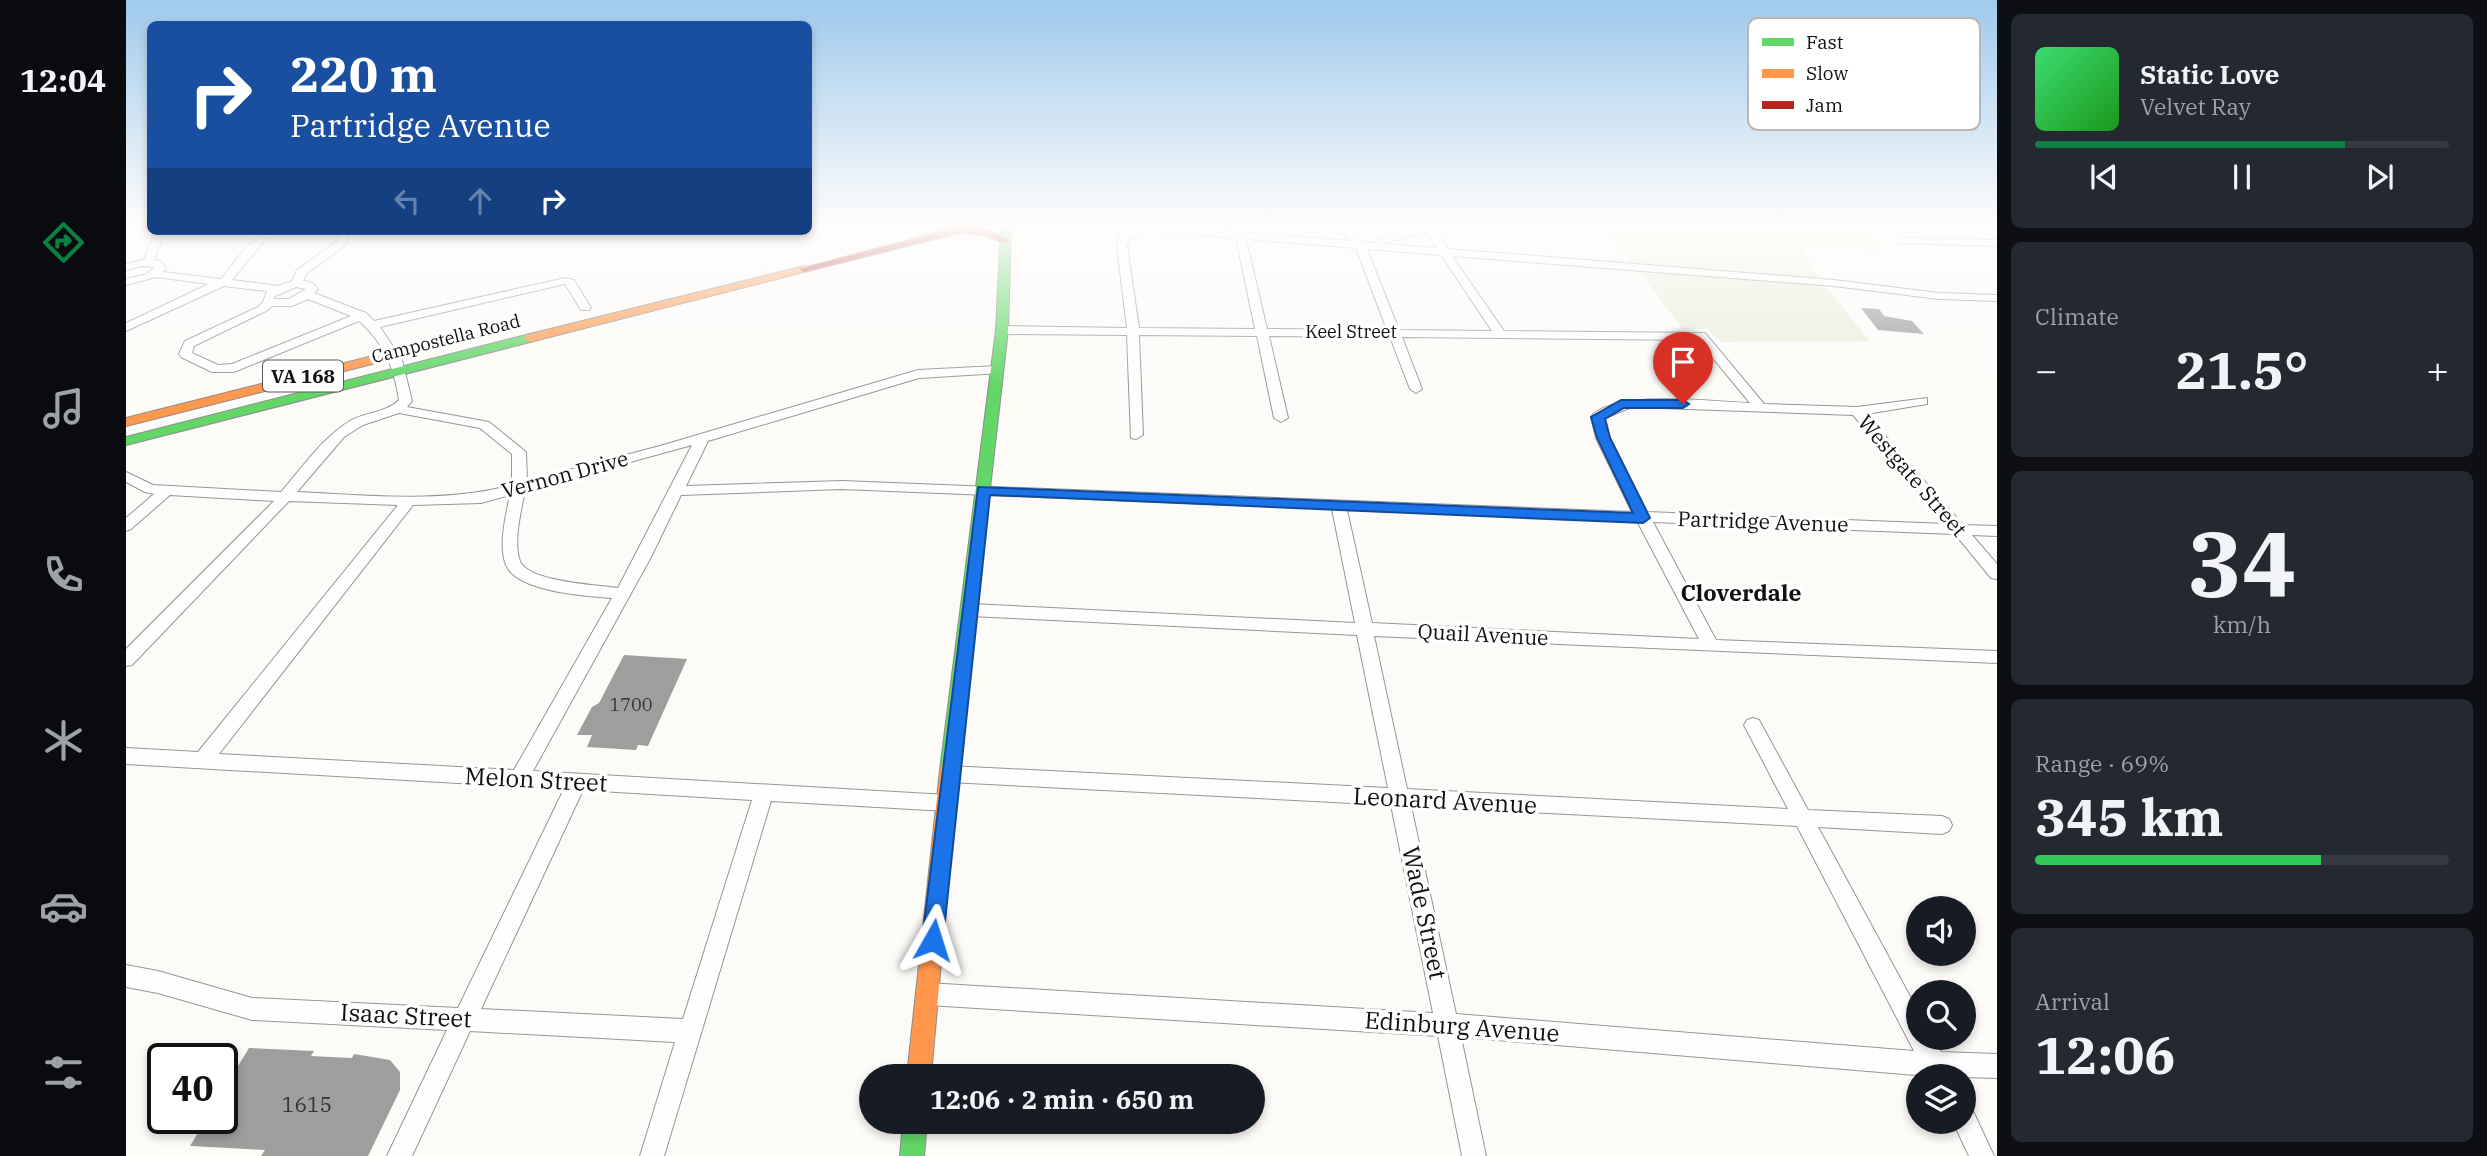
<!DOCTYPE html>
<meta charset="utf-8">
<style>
body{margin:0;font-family:"IBM Plex Serif",serif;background:#242831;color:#f1f3f6;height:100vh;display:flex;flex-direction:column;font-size:26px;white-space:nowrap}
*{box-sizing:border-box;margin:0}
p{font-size:23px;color:#9ea1a6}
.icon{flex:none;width:38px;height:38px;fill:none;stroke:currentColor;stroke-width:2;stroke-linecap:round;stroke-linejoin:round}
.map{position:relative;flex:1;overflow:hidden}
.sheet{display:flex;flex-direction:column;gap:14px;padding:14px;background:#0d0f14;width:490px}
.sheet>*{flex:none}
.guide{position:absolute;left:21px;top:21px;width:665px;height:214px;border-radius:10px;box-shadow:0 4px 10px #0003;background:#1a4fa0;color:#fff;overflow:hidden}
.buttons{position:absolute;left:1780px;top:896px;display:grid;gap:14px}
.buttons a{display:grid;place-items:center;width:70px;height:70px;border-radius:50%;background:#171b24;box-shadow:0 4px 10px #0003;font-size:35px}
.speed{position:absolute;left:21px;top:1043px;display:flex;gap:14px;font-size:35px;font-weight:700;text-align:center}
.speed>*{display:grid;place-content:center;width:91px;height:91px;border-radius:50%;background:#171b24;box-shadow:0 4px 10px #0003;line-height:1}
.speed .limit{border:4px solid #111;border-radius:10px;background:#fff;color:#111}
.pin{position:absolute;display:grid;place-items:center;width:60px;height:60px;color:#fff;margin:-72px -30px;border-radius:50% 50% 50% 0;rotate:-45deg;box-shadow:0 0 7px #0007}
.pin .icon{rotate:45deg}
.me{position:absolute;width:77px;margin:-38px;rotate:6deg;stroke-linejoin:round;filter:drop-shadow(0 0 5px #0008)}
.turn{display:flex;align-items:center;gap:24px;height:147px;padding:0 28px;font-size:32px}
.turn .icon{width:91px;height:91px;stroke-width:2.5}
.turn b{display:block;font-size:49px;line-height:60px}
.lanes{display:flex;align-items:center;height:66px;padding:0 28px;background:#0003;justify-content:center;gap:35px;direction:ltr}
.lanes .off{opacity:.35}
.big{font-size:52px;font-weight:800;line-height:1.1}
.sheet .tile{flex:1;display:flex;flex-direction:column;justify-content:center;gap:10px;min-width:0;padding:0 24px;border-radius:10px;background:#242831}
.sheet .dial{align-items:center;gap:0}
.dial b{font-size:91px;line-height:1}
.song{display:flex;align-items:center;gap:21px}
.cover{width:84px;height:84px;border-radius:10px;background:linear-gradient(135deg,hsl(140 70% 55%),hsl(120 70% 35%))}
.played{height:7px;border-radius:4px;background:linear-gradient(90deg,#0b8043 75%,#363941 75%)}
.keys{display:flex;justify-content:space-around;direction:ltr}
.heat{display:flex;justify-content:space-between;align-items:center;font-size:38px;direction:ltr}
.charge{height:10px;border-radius:5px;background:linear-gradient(90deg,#34c759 69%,#363941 0)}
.trip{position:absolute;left:733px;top:1064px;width:406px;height:70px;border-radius:35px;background:#171b24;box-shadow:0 4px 10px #0003;font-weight:800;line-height:70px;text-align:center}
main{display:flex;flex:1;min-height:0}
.tab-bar{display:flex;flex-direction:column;width:126px;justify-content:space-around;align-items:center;background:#090b0e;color:#9ea1a6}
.tab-bar .icon{width:49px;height:49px}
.tab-bar .on{color:#0b8043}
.tab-bar b{font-size:32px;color:#f1f3f6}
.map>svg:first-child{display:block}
</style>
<main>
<nav class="tab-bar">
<b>12:04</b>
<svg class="icon on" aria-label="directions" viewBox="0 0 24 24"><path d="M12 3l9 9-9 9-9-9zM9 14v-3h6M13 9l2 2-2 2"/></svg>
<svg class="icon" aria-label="music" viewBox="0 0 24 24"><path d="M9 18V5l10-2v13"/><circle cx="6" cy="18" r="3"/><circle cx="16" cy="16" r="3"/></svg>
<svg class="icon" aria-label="phone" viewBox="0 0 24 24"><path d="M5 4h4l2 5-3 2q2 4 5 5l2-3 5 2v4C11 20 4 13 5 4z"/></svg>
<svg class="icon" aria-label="climate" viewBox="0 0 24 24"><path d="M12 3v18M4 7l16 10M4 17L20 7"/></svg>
<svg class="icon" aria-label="car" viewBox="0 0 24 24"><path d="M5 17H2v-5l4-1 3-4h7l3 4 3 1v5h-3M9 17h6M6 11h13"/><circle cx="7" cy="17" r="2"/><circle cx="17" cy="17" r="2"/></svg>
<svg class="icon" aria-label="filters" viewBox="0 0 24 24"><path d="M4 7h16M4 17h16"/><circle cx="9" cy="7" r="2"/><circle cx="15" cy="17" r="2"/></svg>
</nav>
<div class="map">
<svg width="1871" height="1156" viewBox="0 0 1871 1156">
<rect width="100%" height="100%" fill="#fcfbf8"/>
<path fill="#e8efda" d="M 1477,225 L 1735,225 L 1758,250 L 1672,245 L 1689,272 L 1743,341 L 1595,342 L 1581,329 L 1557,329 Z"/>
<path fill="#a09e9c" d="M 1735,308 L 1753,309 L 1758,316 L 1786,321 L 1798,334 L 1752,330 Z
M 498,655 L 561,659 L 522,746 L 512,745 L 510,750 L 461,747 L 466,735 L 451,735 L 466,707 L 473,703 Z
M 123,1048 L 188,1051 L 185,1056 L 226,1058 L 228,1054 L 264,1060 L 274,1072 L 274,1090 L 242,1156 L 135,1156 L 139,1150 L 64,1146 L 81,1118 L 96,1118 L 96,1092 Z"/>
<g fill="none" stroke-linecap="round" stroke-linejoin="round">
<g stroke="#979695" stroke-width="2">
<path id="street" d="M 1020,225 L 1224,241 L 1207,225 L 1218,225 L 1237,242 L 1252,243 L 1251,239 L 1296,227 L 1295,225 L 1321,225 L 1309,230 L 1322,249 L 1708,280 L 1813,293 L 1871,295 L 1871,301 L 1813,299 L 1708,286 L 1326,256 L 1378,331 L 1579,333 L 1638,404 L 1731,407 L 1801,398 L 1801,404 L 1740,414 L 1837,525 L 1871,526 L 1871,536 L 1846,535 L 1871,564 L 1871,579 L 1865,578 L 1829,534 L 1527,522 L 1590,640 L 1871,651 L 1871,663 L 1248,636 L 1281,789 L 1662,809 L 1618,725 L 1621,720 L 1627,718 L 1633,720 L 1682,810 L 1816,816 L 1823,819 L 1826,825 L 1823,831 L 1816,834 L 1692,827 L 1792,1011 L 1792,1038 L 1807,1038 L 1815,1052 L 1871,1054 L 1871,1078 L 1802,1076 L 1335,1037 L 1360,1156 L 1336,1156 L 1312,1036 L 801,1005 L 793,1002 L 790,994 L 793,986 L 801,983 L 1307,1013 L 1265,805 L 823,782 L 816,780 L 814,774 L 816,768 L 823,766 L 1262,788 L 1231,635 L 844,616 L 836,610 L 844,604 L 1229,623 L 1206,509 L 716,489 L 555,495 L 525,557 L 407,771 L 821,795 L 828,797 L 831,803 L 828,809 L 821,811 L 645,801 L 538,1156 L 514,1156 L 549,1042 L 344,1031 L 286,1156 L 261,1156 L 321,1030 L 126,1020 L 32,993 L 0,987 L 0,965 L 32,971 L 126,998 L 332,1008 L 438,789 L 0,764 L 0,748 L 72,752 L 272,505 L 163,501 L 6,665 L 0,666 L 0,649 L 148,501 L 44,495 L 5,529 L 0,531 L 0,518 L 28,494 L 19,492 L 0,482 L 0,472 L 27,485 L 155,492 C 176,468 196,438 224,421 C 239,412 260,413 273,400 C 268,367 258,343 233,321 L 108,372 L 86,372 L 55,357 L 53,354 L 59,341 L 132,307 L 137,302 L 141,291 L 98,286 L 0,331 L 0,323 L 83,284 L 30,277 L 0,285 L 0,279 L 21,274 L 29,267 L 16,266 L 0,270 L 0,264 L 18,260 L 29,231 L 39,231 L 28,260 L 35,261 L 40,268 L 37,272 L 95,279 C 113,258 126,231 156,231 L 138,241 L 106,280 L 152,286 L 166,281 L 171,270 L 210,242 L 213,238 L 207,231 L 217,231 L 223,238 L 218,246 L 180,274 L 177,281 C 184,281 188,283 192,289 L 188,293 L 240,313 L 248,321 L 439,278 L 448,280 L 465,308 L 463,310 L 455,310 L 439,284 L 254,327 L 276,360 L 286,401 L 281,407 L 363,422 L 400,452 L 401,481 L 534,446 L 792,370 L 871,366 L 877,370 L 875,373 L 793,378 L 582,441 L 560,486 L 716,481 L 1506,512 L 1470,438 L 1465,417 C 1488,389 1588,402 1624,403 L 1572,340 L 1276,337 L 1296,389 L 1290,393 L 1284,389 L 1264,337 L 1143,336 L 1162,418 L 1155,422 L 1148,418 L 1131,336 L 1013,335 L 1017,435 L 1010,439 L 1005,438 L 1001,335 L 876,334 L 870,330 L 876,326 L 1001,328 L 991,246 L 994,234 ZM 1023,231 L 1110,238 L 1129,329 L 1013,328 L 1001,246 L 1003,238 ZM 1300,232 L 1311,248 L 1257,244 L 1259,243 ZM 1120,239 L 1230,248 L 1261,330 L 1141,329 ZM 1241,249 L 1315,255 L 1366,331 L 1273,330 ZM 170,287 L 180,289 L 163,299 L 148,299 L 149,296 ZM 182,299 L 225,316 L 106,364 L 92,365 L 66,353 L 68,346 L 140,311 L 146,306 L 166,306 ZM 1506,407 L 1727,415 L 1820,524 L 1521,512 L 1484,438 L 1479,418 ZM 273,413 L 354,428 L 386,454 L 386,485 C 316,504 242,495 171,492 L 218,437 L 237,425 ZM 566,445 L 492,588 C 472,585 402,582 394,561 C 387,542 395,511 399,491 ZM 384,495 C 380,515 372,545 380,565 C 391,592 460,596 486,598 L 388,770 L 93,754 L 287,505 L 355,503 ZM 1221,510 L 1511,521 L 1573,639 L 1246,623 ZM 457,790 L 626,800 L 557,1019 L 355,1009 ZM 1285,806 L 1671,826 L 1788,1051 L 1330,1014 Z
M 1777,238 L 1871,240 L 1871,246 L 1773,243 L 1772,241 Z
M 1838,1108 L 1847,1111 L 1868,1156 L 1843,1156 L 1827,1122 L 1838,1122 Z"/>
</g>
<g stroke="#8d8d8c" stroke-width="2">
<path id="fast" d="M 875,225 L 885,225 L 882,330 L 832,770 L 830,776 L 823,778 L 816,776 L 814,770 L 870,330 Z
M 404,334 L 410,338 L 408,341 L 0,445 L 0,437 Z
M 777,1122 L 801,1122 L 798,1156 L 774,1156 Z"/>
</g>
<g stroke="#8d8d8c" stroke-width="2">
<path id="slow" d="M 678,266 L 682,267 L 682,271 L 404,342 L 398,338 L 400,335 Z
M 342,332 L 346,333 L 346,339 L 0,426 L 0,418 Z
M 823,762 L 830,764 L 832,770 L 805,1076 L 781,1076 L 814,770 L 816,764 Z"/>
</g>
<g stroke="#8d8d8c" stroke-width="2">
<path id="jam" d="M 840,225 L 859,225 L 852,229 L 864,230 L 884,241 L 879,244 L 858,235 L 834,233 L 678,272 L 673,269 Z"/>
</g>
<use href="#street" fill="#fffefe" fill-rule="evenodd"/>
<use href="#fast" fill="#63d668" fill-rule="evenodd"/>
<use href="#slow" fill="#ff974d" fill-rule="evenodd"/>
<use href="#jam" fill="#b3261e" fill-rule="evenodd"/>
</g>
<linearGradient id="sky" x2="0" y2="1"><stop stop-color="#9fc9ec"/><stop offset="0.58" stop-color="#fefdfc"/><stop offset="1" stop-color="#fefdfc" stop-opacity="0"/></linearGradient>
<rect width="1871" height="387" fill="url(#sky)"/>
<path fill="#1a73e8" stroke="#114b97" stroke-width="2" d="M 1495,400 L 1557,400 L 1563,404 L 1557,408 L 1498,408 L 1479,419 L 1484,438 L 1524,518 L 1517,523 L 864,495 L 817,940 L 814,947 L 807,950 L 799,947 L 796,940 L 852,487 L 1507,513 L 1471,438 L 1465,417 Z"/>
<g text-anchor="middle" stroke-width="7" stroke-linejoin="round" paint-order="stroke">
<g font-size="18" fill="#111" stroke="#fff">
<text x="1225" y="338">Keel Street</text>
<text transform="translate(320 339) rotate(-14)" y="6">Campostella Road</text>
</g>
<g font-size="18" fill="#353434">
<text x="505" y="711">1700</text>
</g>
<rect fill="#fff" stroke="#585858" stroke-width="2" x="137" y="360.5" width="80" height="31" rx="5"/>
<g font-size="19" font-weight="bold" fill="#111">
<text x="177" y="383">VA 168</text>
</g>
<g font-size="21" fill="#111" stroke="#fff">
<text transform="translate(439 475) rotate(-15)" y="7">Vernon Drive</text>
<text transform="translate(1786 476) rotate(49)" y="7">Westgate Street</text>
<text transform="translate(1637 522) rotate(2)" y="7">Partridge Avenue</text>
<text transform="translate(1357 635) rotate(3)" y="7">Quail Avenue</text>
</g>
<g font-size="21" fill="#353434">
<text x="181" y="1112">1615</text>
</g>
<g font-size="23" font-weight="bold" fill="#111" stroke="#fff">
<text x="1615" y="601">Cloverdale</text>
</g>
<g font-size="24" fill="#111" stroke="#fff">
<text transform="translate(410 780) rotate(3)" y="8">Melon Street</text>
<text transform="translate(1319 801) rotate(3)" y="8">Leonard Avenue</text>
<text transform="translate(1298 913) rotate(78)" y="8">Wade Street</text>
<text transform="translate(280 1016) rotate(3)" y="8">Isaac Street</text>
<text transform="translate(1336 1027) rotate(4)" y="8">Edinburg Avenue</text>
</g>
</g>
<rect x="1622" y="18" width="232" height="112" rx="10" fill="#fff" stroke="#b8b8b8" stroke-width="2"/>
<rect x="1636" y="38" width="32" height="8" fill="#63d668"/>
<rect x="1636" y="69" width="32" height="9" fill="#ff974d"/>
<rect x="1636" y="101" width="32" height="8" fill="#b3261e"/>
<g font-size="19" fill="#111">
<text x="1680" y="49">Fast</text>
<text x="1680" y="80">Slow</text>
<text x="1680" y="112">Jam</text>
</g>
</svg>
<div class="buttons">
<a><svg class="icon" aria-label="sound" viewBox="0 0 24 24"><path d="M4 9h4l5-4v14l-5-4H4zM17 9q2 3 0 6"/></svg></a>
<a><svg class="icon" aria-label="search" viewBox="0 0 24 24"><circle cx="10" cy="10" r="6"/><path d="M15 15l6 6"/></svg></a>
<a><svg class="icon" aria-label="layers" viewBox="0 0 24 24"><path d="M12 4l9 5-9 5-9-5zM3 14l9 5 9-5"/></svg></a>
</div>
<div class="speed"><div class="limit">40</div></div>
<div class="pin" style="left:1557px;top:404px;background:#d93025"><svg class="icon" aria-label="arrive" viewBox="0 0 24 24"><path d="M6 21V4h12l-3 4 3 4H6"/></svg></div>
<svg class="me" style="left:807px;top:940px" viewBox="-20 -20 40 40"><path d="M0-17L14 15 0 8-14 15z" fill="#1a73e8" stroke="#fff" stroke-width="4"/></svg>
<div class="trip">12:06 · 2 min · 650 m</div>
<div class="guide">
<div class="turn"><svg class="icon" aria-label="right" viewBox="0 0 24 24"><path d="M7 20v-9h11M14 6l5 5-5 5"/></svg><div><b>220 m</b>Partridge Avenue</div></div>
<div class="lanes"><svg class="icon off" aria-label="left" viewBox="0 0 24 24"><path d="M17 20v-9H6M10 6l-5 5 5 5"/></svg><svg class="icon off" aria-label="ahead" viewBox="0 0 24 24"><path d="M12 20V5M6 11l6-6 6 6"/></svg><svg class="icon" aria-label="right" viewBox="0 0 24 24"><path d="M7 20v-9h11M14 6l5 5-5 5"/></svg></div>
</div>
</div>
<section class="sheet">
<div class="tile">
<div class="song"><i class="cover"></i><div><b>Static Love</b><p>Velvet Ray</p></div></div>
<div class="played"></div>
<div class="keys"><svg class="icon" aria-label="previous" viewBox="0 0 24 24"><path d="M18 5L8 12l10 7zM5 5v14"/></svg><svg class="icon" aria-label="pause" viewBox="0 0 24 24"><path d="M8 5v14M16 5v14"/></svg><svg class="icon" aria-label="next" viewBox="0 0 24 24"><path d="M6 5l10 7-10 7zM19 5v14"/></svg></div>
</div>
<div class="tile"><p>Climate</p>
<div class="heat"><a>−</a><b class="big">21.5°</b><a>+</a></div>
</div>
<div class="tile dial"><b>34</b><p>km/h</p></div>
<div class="tile"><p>Range · 69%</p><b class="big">345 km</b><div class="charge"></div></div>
<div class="tile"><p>Arrival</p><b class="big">12:06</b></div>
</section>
</main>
